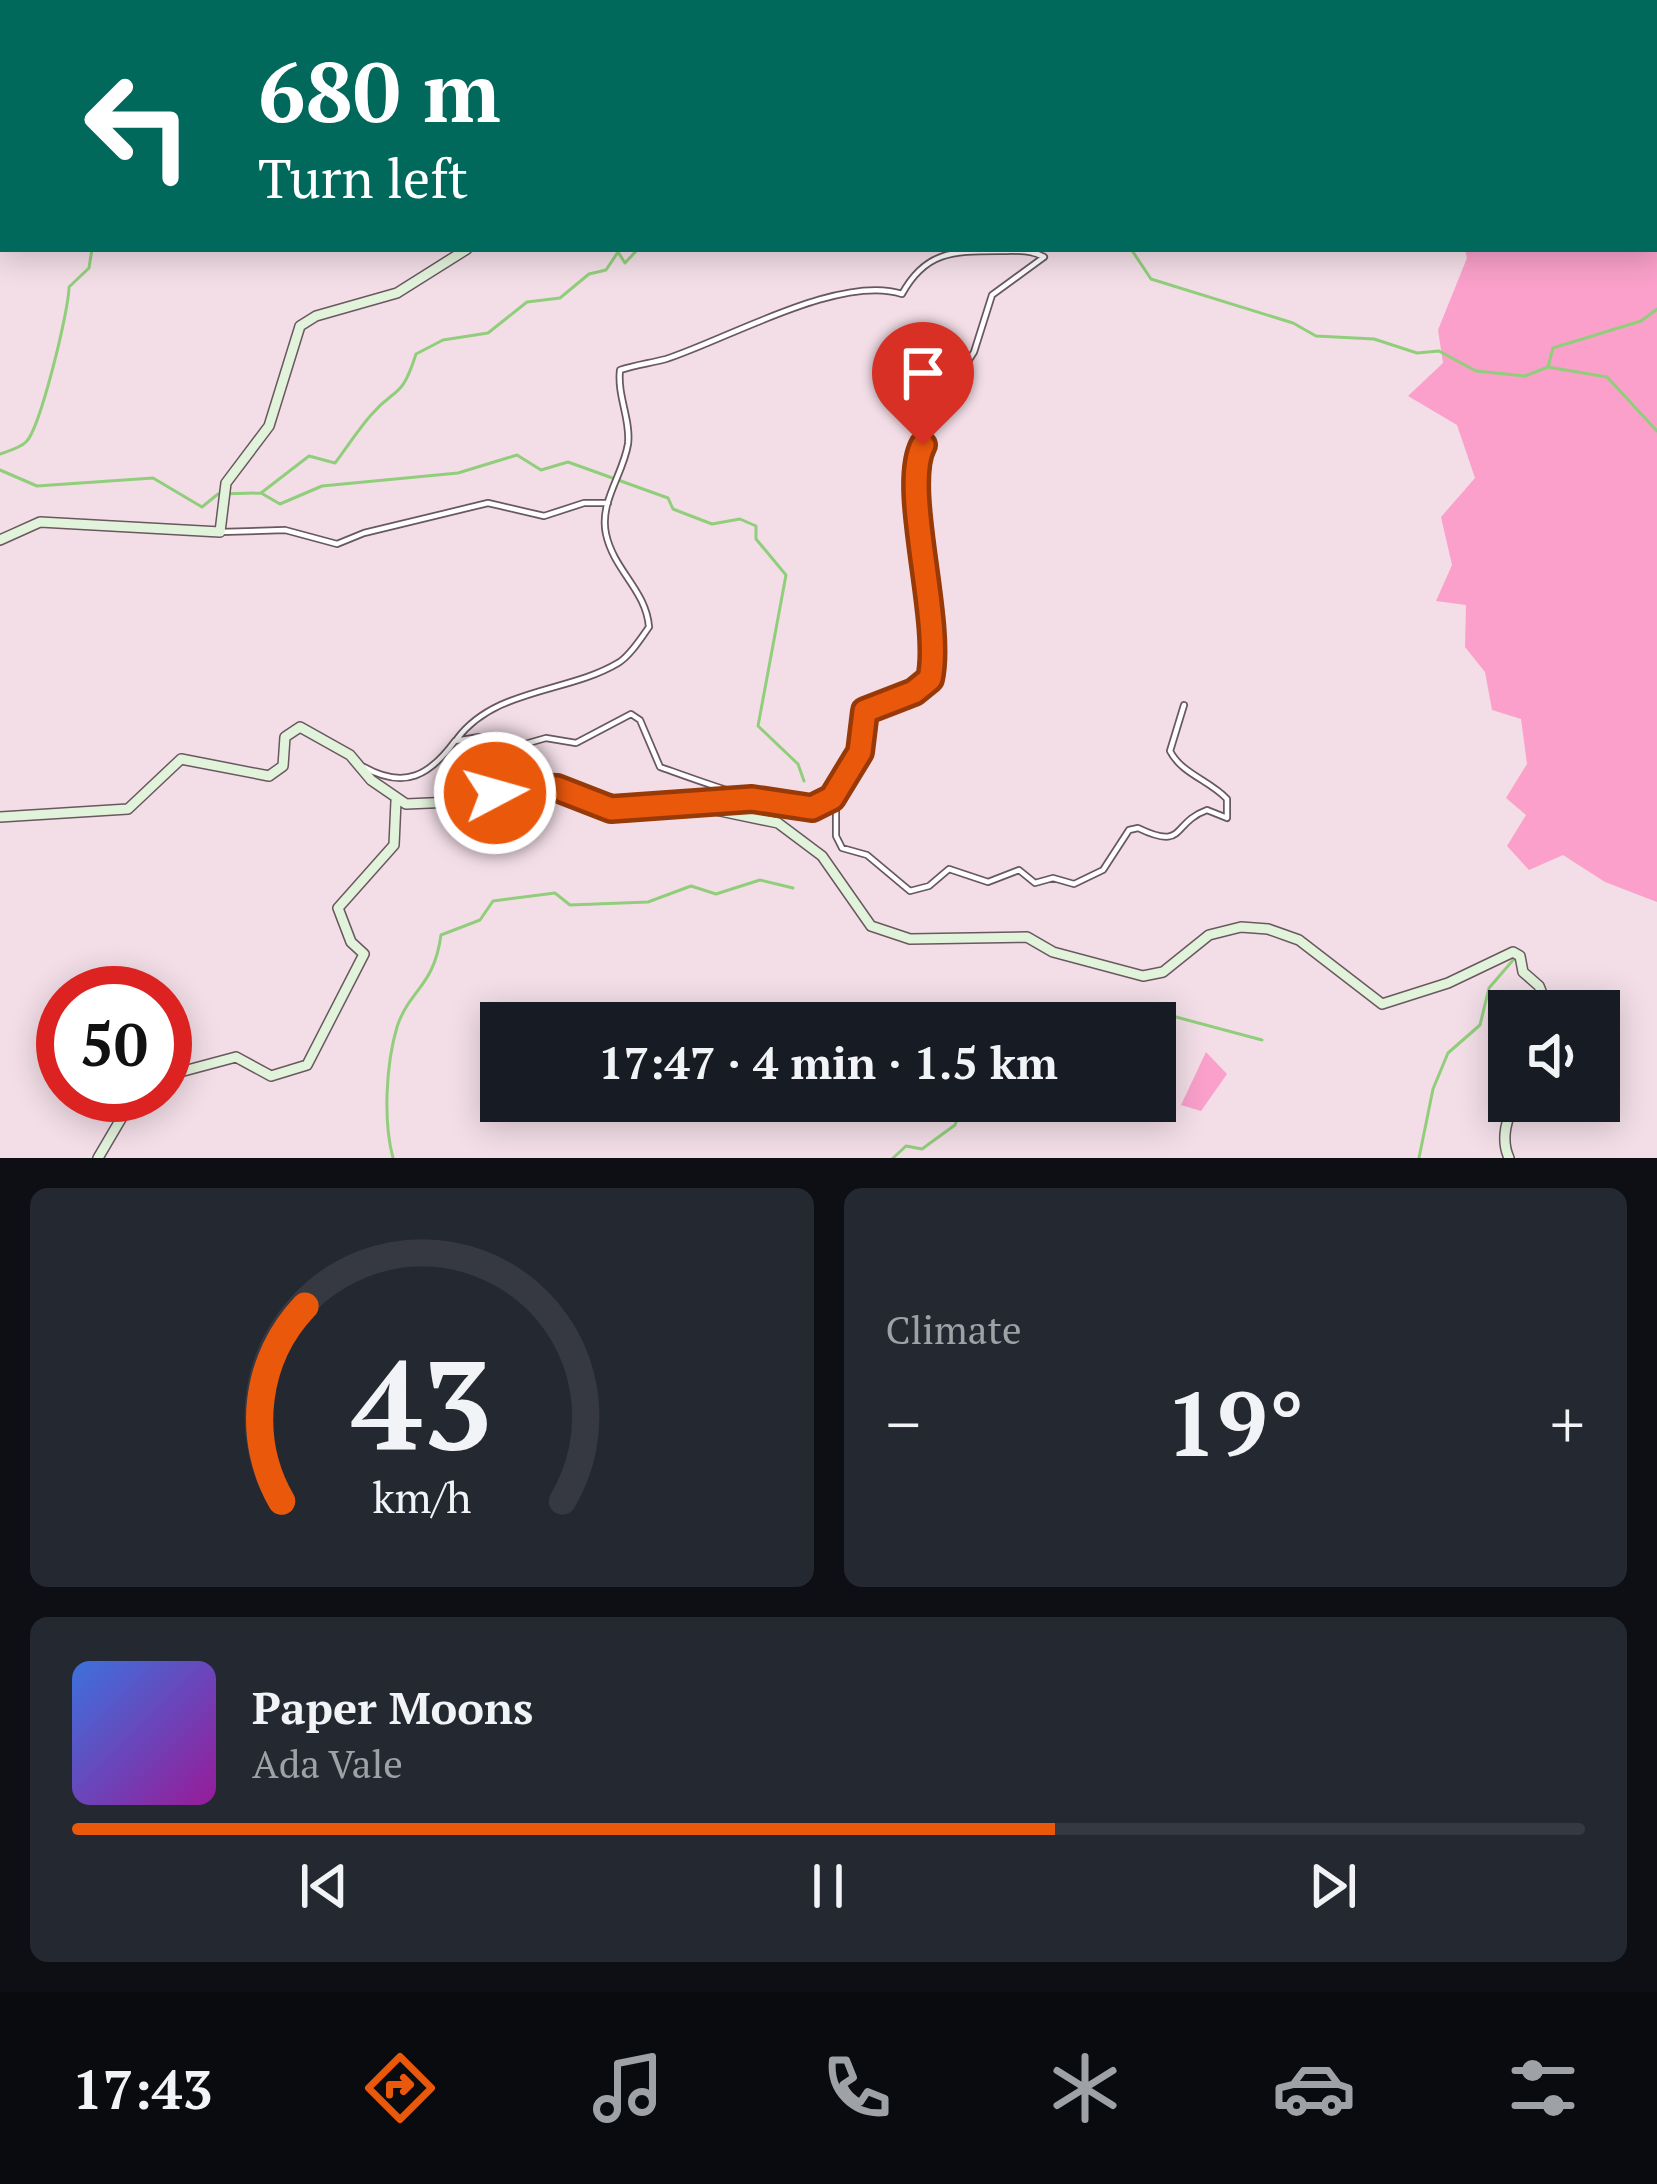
<!DOCTYPE html>
<meta charset="utf-8">
<style>
body{margin:0;font-family:"PT Serif",serif;background:#242831;color:#f1f3f6;height:100vh;display:flex;flex-direction:column;font-size:45px;white-space:nowrap}
*{box-sizing:border-box;margin:0}
p{font-size:39px;color:#9ea1a6}
.icon{flex:none;width:66px;height:66px;fill:none;stroke:currentColor;stroke-width:2;stroke-linecap:round;stroke-linejoin:round}
.map{position:relative;height:1158px;overflow:hidden}
.drawer{display:flex;flex-direction:column;gap:30px;padding:30px;background:#0d0f14;flex:1}
.drawer>*{flex:none}
.top-card{position:absolute;left:0px;top:0px;width:1659px;height:252px;box-shadow:0 6px 30px #0003;background:#00695c;color:#fff;overflow:hidden}
.buttons{position:absolute;left:1488px;top:990px;display:grid;gap:24px}
.buttons a{display:grid;place-items:center;width:132px;height:132px;border-radius:0px;background:#171b24;box-shadow:0 6px 30px #0003;font-size:60px}
.speed{position:absolute;left:36px;top:966px;display:flex;gap:24px;font-size:60px;font-weight:700;text-align:center}
.speed>*{display:grid;place-content:center;width:156px;height:156px;border-radius:50%;background:#171b24;box-shadow:0 6px 30px #0003;line-height:1}
.speed .limit{border:18px solid #d22;background:#fff;color:#111}
.pin{position:absolute;display:grid;place-items:center;width:102px;height:102px;color:#fff;margin:-123px -51px;border-radius:50% 50% 50% 0;rotate:-45deg;box-shadow:0 0 12px #0007}
.pin .icon{rotate:45deg}
.me{position:absolute;width:132px;margin:-66px;rotate:84deg;stroke-linejoin:round;filter:drop-shadow(0 0 9px #0008)}
.turn{display:flex;align-items:center;gap:42px;height:252px;padding:0 60px;font-size:54px}
.turn .icon{width:156px;height:156px;stroke-width:2.5}
.turn b{display:block;font-size:84px;line-height:102px}
.big{font-size:90px;font-weight:700;line-height:1.1}
.drawer .widget{flex:1;display:flex;flex-direction:column;justify-content:center;gap:18px;min-width:0;padding:0 42px;border-radius:18px;background:#242831}
.drawer .dial{align-items:center;gap:0}
.dial svg{height:312px;overflow:visible;fill:none;stroke:#363941;stroke-width:7;stroke-linecap:round;text-anchor:middle}
.dial text{fill:#f1f3f6;stroke:none}
.song{display:flex;align-items:center;gap:36px}
.cover{width:144px;height:144px;border-radius:18px;background:linear-gradient(135deg,hsl(220 70% 55%),hsl(300 70% 35%))}
.played{height:12px;border-radius:6px;background:linear-gradient(90deg,#ea580c 65%,#363941 65%)}
.keys{display:flex;justify-content:space-around;direction:ltr}
.heat{display:flex;justify-content:space-between;align-items:center;font-size:66px;direction:ltr}
.drawer .tiles{flex:1;display:grid;gap:30px;grid-template-columns:1fr 1fr}
.widget:last-child{grid-column:span 2}
.trip{position:absolute;left:480px;top:1002px;width:696px;height:120px;border-radius:0px;background:#171b24;box-shadow:0 6px 30px #0003;font-weight:700;line-height:120px;text-align:center}
.dock{display:flex;height:192px;justify-content:space-around;align-items:center;background:#090b0e;color:#9ea1a6}
.dock .icon{width:84px;height:84px}
.dock .on{color:#ea580c}
.dock b{font-size:54px;color:#f1f3f6}
.map>svg:first-child{display:block}
</style>
<div class="map">
<svg width="1657" height="1158" viewBox="0 0 1657 1158">
<rect width="100%" height="100%" fill="#f3dee7"/>
<path fill="#faa0ca" d="M 1572,0 L 1657,0 L 1657,902 L 1605,882 L 1563,855 L 1529,870 L 1507,846 L 1526,815 L 1506,798 L 1527,764 L 1521,719 L 1492,710 L 1485,672 L 1465,647 L 1466,605 L 1436,601 L 1452,565 L 1441,517 L 1475,478 L 1457,425 L 1408,396 L 1443,363 L 1438,330 L 1467,258 L 1465,249 L 1656,249 L 1656,3 Z
M 1206,1052 L 1227,1074 L 1201,1111 L 1181,1105 Z"/>
<g fill="none" stroke-linecap="round" stroke-linejoin="round">
<path stroke="#91ce7c" stroke-width="3" d="M 308,3 L 310,0
M 1131,249 L 1151,279 L 1293,323 L 1316,336 L 1374,339 L 1417,353 L 1439,351 L 1476,371 L 1525,376 L 1548,367 L 1553,348 L 1641,321 L 1657,309
M 1548,367 L 1607,377 L 1657,431
M 0,454 C 8,451 20,448 26,442 C 40,429 69,310 69,287 L 89,268 L 92,249
M 0,470 L 37,486 L 153,478 L 202,507 L 218,494 L 261,493 L 309,456 L 335,463 C 347,447 358,430 371,415 C 396,386 401,401 416,354 L 443,340 L 488,333 L 527,302 L 560,298 L 589,274 L 606,270 L 618,252 L 625,263 L 638,249
M 261,493 L 280,504 L 322,486 L 458,473 L 517,455 L 541,470 L 568,462 L 668,498 L 673,509 L 712,524 L 740,519 L 756,526 L 756,539 L 786,575 L 758,726 L 798,764 L 804,781
M 1133,1023 L 1161,1013 L 1262,1040
M 393,1158 C 383,1121 386,1064 397,1027 C 409,990 434,987 441,935 L 480,920 L 493,901 L 555,893 L 570,905 L 648,902 L 691,886 L 716,894 L 760,880 L 793,888
M 893,1158 L 906,1146 L 922,1149 L 955,1125 L 964,1101
M 1419,1158 L 1433,1089 L 1448,1053 L 1480,1025 L 1489,988 L 1514,959"/>
<g stroke="#69585f" stroke-width="8">
<path id="street" d="M 220,532 L 285,530 L 337,544 L 364,533 L 488,503 L 544,516 L 584,503 L 608,503
M 457,739 C 495,688 568,693 618,663 C 630,656 641,638 649,627 C 646,590 614,571 606,534 C 599,502 623,475 628,444 C 631,420 617,396 620,370 C 635,365 651,363 666,359 C 728,339 840,274 902,294 C 925,252 952,251 998,251 C 1014,251 1029,249 1044,257
M 364,767 C 405,790 430,775 455,741 L 479,737 L 518,746 L 546,738 L 576,743 L 631,714 L 640,720 L 660,767 C 694,779 776,810 810,808 C 821,808 826,800 836,800 L 836,836 L 842,848 L 867,855 L 910,891 L 929,886 L 949,869 L 988,882 L 1019,870 L 1035,883 L 1053,878 L 1074,884 L 1103,870 L 1129,830 L 1138,828 C 1186,851 1171,823 1207,810 L 1227,818 L 1227,799 C 1209,780 1182,774 1170,751 L 1184,705
M 832,798 L 860,752 L 865,711 L 914,691 L 930,678 L 933,646 L 920,537 L 919,453 L 934,414 L 974,352 L 992,295 L 1044,257
M 692,803 L 746,799
M 1608,1009 L 1608,1003
M 1598,1010 L 1601,999"/>
</g>
<g stroke="#69585f" stroke-width="12">
<path id="secondary" d="M 985,3 L 991,0
M 0,540 L 40,522 L 220,532 L 226,483 L 269,426 L 300,326 L 316,316 L 397,293 L 467,249
M 0,817 L 128,809 L 181,759 L 269,776 L 283,766 L 285,737 L 300,727 L 350,755 L 371,780 L 406,804 L 453,802 L 515,786 L 557,787 L 611,809 L 682,803 L 778,823 L 822,856 L 871,926 L 910,939 L 1027,937 L 1053,952 L 1143,976 L 1163,972 L 1209,935 L 1241,927 L 1268,929 L 1299,940 L 1382,1004 L 1448,983 L 1513,952 L 1520,956 L 1523,972 L 1539,986 L 1549,1011
M 165,1076 L 236,1057 L 271,1076 L 307,1065 L 364,954 L 351,942 L 338,908 L 394,845 L 396,801
M 98,1158 L 135,1095
M 1509,1158 C 1501,1141 1505,1113 1520,1101"/>
</g>
<use href="#street" stroke="#fff" stroke-width="4.5"/>
<use href="#secondary" stroke="#e2f3dc" stroke-width="9"/>
</g>
<g fill="none" stroke-linecap="round" stroke-linejoin="round">
<g stroke="#983908" stroke-width="30">
<path id="route" d="M 495,793 L 515,786 L 557,788 L 611,809 L 752,799 L 812,808 L 832,798 L 860,752 L 865,711 L 914,692 L 930,679 C 943,621 900,488 923,445"/>
</g>
<use href="#route" stroke="#ea580c" stroke-width="21"/>
</g>
</svg>
<div class="buttons">
<a><svg class="icon" aria-label="sound" viewBox="0 0 24 24"><path d="M4 9h4l5-4v14l-5-4H4zM17 9q2 3 0 6"/></svg></a>
</div>
<div class="speed"><div class="limit">50</div></div>
<div class="pin" style="left:923px;top:445px;background:#d93025"><svg class="icon" aria-label="arrive" viewBox="0 0 24 24"><path d="M6 21V4h12l-3 4 3 4H6"/></svg></div>
<svg class="me" style="left:495px;top:793px" viewBox="-20 -20 40 40"><circle r="17" fill="#ea580c" stroke="#fff" stroke-width="3"/><path d="M0-11L8 9 0 5-8 9z" fill="#fff"/></svg>
<div class="trip">17:47 · 4 min · 1.5 km</div>
<div class="top-card">
<div class="turn"><svg class="icon" aria-label="left" viewBox="0 0 24 24"><path d="M17 20v-9H6M10 6l-5 5 5 5"/></svg><div><b>680 m</b>Turn left</div></div>
</div>
</div>
<section class="drawer">
<div class="tiles">
<div class="widget dial"><svg viewBox="0 0 100 80">
<path d="M14 69A42 42 0 1 1 86 69"/>
<path d="M14 69A42 42 0 0 1 20 19" stroke="#ea580c"/>
<text x="50" y="56" font-size="32" font-weight="700">43</text>
<text x="50" y="72" font-size="11">km/h</text>
</svg></div>
<div class="widget"><p>Climate</p>
<div class="heat"><a>−</a><b class="big">19°</b><a>+</a></div>
</div>
<div class="widget">
<div class="song"><i class="cover"></i><div><b>Paper Moons</b><p>Ada Vale</p></div></div>
<div class="played"></div>
<div class="keys"><svg class="icon" aria-label="previous" viewBox="0 0 24 24"><path d="M18 5L8 12l10 7zM5 5v14"/></svg><svg class="icon" aria-label="pause" viewBox="0 0 24 24"><path d="M8 5v14M16 5v14"/></svg><svg class="icon" aria-label="next" viewBox="0 0 24 24"><path d="M6 5l10 7-10 7zM19 5v14"/></svg></div>
</div>
</div>
</section>
<nav class="dock">
<b>17:43</b>
<svg class="icon on" aria-label="directions" viewBox="0 0 24 24"><path d="M12 3l9 9-9 9-9-9zM9 14v-3h6M13 9l2 2-2 2"/></svg>
<svg class="icon" aria-label="music" viewBox="0 0 24 24"><path d="M9 18V5l10-2v13"/><circle cx="6" cy="18" r="3"/><circle cx="16" cy="16" r="3"/></svg>
<svg class="icon" aria-label="phone" viewBox="0 0 24 24"><path d="M5 4h4l2 5-3 2q2 4 5 5l2-3 5 2v4C11 20 4 13 5 4z"/></svg>
<svg class="icon" aria-label="climate" viewBox="0 0 24 24"><path d="M12 3v18M4 7l16 10M4 17L20 7"/></svg>
<svg class="icon" aria-label="car" viewBox="0 0 24 24"><path d="M5 17H2v-5l4-1 3-4h7l3 4 3 1v5h-3M9 17h6M6 11h13"/><circle cx="7" cy="17" r="2"/><circle cx="17" cy="17" r="2"/></svg>
<svg class="icon" aria-label="filters" viewBox="0 0 24 24"><path d="M4 7h16M4 17h16"/><circle cx="9" cy="7" r="2"/><circle cx="15" cy="17" r="2"/></svg>
</nav>
